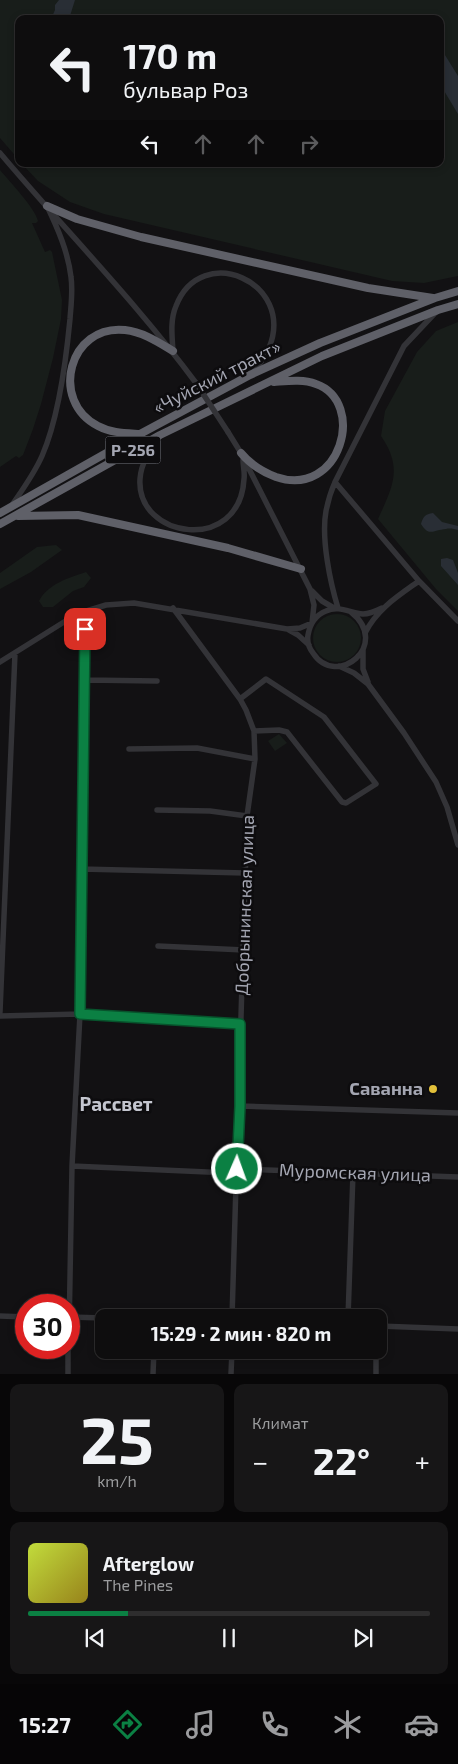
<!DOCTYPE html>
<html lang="ru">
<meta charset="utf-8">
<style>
body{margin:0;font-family:"Exo 2",sans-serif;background:#171617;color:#f1f3f6;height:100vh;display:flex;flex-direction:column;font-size:19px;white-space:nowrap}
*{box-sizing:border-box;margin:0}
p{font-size:16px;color:#9b9c9e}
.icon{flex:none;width:28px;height:28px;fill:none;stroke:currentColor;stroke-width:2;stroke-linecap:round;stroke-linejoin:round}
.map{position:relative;height:1374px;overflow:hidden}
.details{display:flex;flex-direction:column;gap:10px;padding:10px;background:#080708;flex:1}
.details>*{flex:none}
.top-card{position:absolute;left:15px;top:15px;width:429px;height:152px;border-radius:10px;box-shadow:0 2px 8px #0003,0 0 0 1px #2e2d2e;background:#0e0d0e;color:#f1f3f6;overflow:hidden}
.speed{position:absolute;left:15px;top:1294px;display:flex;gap:10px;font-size:25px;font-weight:700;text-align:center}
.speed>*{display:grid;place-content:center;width:65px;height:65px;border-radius:50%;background:#0e0d0e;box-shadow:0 2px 8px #0003,0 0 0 1px #2e2d2e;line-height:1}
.speed .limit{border:8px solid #d22;background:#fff;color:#111}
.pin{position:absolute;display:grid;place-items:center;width:42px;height:42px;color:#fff;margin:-21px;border-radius:10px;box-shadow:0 2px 8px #0006}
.me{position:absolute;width:55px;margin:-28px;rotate:2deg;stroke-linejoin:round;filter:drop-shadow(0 0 4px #0008)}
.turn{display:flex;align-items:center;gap:18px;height:105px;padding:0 25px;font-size:22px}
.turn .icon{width:65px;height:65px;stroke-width:2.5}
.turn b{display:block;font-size:35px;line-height:42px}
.lanes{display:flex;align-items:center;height:48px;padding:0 25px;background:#0003;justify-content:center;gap:25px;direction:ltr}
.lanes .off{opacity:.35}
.big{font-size:38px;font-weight:700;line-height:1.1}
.details .card{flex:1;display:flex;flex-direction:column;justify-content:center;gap:8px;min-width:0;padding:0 18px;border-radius:10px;background:#171617}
.details .dial{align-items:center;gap:0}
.dial b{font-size:65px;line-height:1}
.song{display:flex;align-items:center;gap:15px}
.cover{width:60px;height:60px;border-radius:8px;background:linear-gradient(135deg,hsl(70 70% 55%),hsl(50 70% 35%))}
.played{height:5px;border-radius:2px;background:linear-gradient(90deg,#0b8043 25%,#2e2d2e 25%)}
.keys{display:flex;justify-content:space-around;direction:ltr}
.heat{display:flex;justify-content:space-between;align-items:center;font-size:28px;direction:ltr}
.details .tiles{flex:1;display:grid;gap:10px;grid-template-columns:1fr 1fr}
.card:last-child{grid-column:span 2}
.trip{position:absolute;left:95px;top:1309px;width:292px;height:50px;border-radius:10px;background:#0e0d0e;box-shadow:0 2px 8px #0003,0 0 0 1px #2e2d2e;font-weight:700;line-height:50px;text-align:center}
.menu{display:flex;height:80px;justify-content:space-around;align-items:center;background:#060506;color:#9b9c9e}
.menu .icon{width:35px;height:35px}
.menu .on{color:#0b8043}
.menu b{font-size:22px;color:#f1f3f6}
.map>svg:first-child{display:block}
</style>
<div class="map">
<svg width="458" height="1374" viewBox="0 0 458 1374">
<rect width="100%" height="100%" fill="#121113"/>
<path fill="#181d1a" d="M 0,0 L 458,0 L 458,276 L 424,283 L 392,281 L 104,214 L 70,202 L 38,181 L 22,164 L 440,164 L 440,19 L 19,19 L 19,160 L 0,138 Z
M 0,170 C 10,182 35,208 38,221 L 36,223 L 32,223 L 45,252 L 50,250 L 52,252 L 62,300 L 61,319 L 53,358 L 41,404 L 33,429 L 23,455 L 19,458 L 16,456 L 0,467 Z
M 458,322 L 458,611 L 436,589 L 378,519 C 393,486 403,468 381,436 L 385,411 L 417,352 L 436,331 Z
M 56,545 L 62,550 L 31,572 L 0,589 L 0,573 L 37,547 Z
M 86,572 L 91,578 L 84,587 L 73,591 L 53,607 L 43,607 L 39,601 C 48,584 68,578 86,572 Z
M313 638a24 24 0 1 1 48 0a24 24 0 1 1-48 0Z
M 279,734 L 287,743 L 275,751 L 268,741 Z"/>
<path fill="#292e35" d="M 59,0 L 75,0 L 69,19 L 51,19 L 55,10 L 55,5 Z
M 440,47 L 458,76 L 458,114 L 440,84 Z
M 433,513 L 442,522 L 458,526 L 458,530 C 454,529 450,528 446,529 C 433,530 429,537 421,524 C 423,517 425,514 433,513 Z
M 447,558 L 453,560 L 458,573 L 458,585 L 441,566 L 441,559 Z"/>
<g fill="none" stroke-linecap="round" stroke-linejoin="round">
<path stroke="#333337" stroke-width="5.5" d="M 0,153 C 65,230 136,302 196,383
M 173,351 C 172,336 170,320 176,306 C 201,241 296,282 269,348 C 265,358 258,366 252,374
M 228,432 L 241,453
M 159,437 C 150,450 141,463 140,479 C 136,539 240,554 244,479 C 245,473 243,466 243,460
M 335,482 L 419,581 L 458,621
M 12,505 C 23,489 34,474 42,456 C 59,417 66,361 70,319 C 71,305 73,291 71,277 C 68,252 58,229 47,206
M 312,591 L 322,601 L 334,608
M 173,608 L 240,699 L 246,710 L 254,731 L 255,759 L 247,816 L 232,1318
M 338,608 C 330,582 321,538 326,511 C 328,501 331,491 335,482 L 404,346 L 436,312
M 351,612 C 392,645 336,689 313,653 C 309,648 307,641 308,635 C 310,624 316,615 326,611 C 339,605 350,613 363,614 C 370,614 376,611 382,608
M 289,630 L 298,635 L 309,645
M 365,633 C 377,609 398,596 419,581
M 363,650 L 363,669 L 368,682
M 0,662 L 72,617 L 83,612 L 106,605 L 134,603 L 287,629 L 300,628 L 312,623 L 314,605 L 310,589 L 244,459
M 339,666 L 354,673 L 368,684 L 404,733 L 436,782 L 447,807 L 458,845
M 85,680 L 157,681
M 240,699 L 266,679 L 324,717 L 376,784 L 346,803 L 342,802 L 287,732 L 279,730 L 254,731
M 129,749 L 197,748 L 255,759
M 157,810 L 210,811 L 247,816
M 81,869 L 245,873
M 158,946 L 244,950
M 0,1012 L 15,653
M 0,1016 L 80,1014 L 240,1024
M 240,1106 L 458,1113
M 72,1166 L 230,1173 L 237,1169 L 458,1177
M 0,1316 L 26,1317
M 69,1317 L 104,1318
M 348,1318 L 353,1173
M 379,1326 L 458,1329
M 69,1334 L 72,1166 L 80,1014 L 81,869 L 85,680 L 85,629 L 83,612
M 68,1374 L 68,1348
M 153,1374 L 154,1350
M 231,1374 L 232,1350
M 376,1374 L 376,1350"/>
<path stroke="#5f6068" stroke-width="8" d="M 47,206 L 77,219 L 141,237 L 368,288 L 433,298
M 140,434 C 125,433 111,433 98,426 C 49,401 69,324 125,330 C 143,332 158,342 173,351
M 241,453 C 250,464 263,472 276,477 C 341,499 367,402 316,384 C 303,379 288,381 274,382
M 0,513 L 140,434 L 250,375 L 320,343 L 435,298 L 458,291
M 18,516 L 78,515 L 228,548 L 301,569
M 0,524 L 160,435 L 322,356 L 438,310 L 458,304"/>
<path stroke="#333337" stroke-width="5.5" d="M 196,383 L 228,432"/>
</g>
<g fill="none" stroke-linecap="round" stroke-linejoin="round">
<g stroke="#07532c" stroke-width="12">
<path id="route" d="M 85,629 L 80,1014 L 240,1024 L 240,1106 L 237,1169"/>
</g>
<use href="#route" stroke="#0b8043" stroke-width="9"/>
</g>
<circle fill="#e2c03a" stroke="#0d0c0e" stroke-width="2" cx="433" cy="1089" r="5"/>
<g text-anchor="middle" stroke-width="5" stroke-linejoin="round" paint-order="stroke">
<rect fill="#0d0c0e" stroke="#777881" stroke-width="1" x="105.5" y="436.5" width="55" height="27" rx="4"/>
<g font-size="16" font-weight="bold" fill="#a4a6b2">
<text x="133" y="456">Р-256</text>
</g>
<g font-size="18" fill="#a4a6b2" stroke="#0d0c0e">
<text transform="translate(217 377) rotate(-27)" y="6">«Чуйский тракт»</text>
<text transform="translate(245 905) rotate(-88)" y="6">Добрынинская улица</text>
<text transform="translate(355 1173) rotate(2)" y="6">Муромская улица</text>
</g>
<g font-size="18" font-weight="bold" fill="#a4a6b2" stroke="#0d0c0e" text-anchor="end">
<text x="423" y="1095">Саванна</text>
</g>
<g font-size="19" font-weight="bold" fill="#c4c6cf" stroke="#0d0c0e">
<text x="116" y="1111">Рассвет</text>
</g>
</g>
</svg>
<div class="speed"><div class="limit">30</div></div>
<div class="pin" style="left:85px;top:629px;background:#d93025"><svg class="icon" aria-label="arrive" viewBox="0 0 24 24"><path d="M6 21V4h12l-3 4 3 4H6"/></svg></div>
<svg class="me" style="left:237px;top:1169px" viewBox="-20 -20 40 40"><circle r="17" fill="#0b8043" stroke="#fff" stroke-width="3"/><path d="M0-11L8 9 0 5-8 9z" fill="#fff"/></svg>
<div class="trip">15:29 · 2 мин · 820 m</div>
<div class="top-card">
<div class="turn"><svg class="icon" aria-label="left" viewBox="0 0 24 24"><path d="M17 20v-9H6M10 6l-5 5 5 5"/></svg><div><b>170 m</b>бульвар Роз</div></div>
<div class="lanes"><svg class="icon" aria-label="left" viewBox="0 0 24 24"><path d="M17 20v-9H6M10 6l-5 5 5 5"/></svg><svg class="icon off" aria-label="ahead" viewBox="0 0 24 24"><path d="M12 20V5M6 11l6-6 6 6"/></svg><svg class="icon off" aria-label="ahead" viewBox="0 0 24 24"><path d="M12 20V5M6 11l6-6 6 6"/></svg><svg class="icon off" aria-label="right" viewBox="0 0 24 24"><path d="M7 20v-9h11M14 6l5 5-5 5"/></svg></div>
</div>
</div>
<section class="details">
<div class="tiles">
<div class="card dial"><b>25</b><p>km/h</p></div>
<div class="card"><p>Климат</p>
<div class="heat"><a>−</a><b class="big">22°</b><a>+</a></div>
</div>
<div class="card">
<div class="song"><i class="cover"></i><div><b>Afterglow</b><p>The Pines</p></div></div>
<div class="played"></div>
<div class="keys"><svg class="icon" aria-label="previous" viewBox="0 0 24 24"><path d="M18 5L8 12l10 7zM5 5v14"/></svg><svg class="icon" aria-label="pause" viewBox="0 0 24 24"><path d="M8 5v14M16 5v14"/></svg><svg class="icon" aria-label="next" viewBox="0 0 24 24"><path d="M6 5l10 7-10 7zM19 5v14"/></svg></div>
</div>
</div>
</section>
<nav class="menu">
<b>15:27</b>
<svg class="icon on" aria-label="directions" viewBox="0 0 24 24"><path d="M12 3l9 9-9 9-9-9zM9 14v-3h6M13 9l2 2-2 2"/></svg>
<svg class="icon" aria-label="music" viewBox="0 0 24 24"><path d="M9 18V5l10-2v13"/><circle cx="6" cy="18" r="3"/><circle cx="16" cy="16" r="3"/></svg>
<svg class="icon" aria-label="phone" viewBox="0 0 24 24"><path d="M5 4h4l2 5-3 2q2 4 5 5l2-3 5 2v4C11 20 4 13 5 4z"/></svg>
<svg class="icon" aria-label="climate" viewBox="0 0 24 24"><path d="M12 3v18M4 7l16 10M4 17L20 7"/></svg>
<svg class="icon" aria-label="car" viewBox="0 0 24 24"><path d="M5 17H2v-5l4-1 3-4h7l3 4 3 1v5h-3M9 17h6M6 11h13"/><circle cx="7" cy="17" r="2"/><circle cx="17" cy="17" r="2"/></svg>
</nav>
